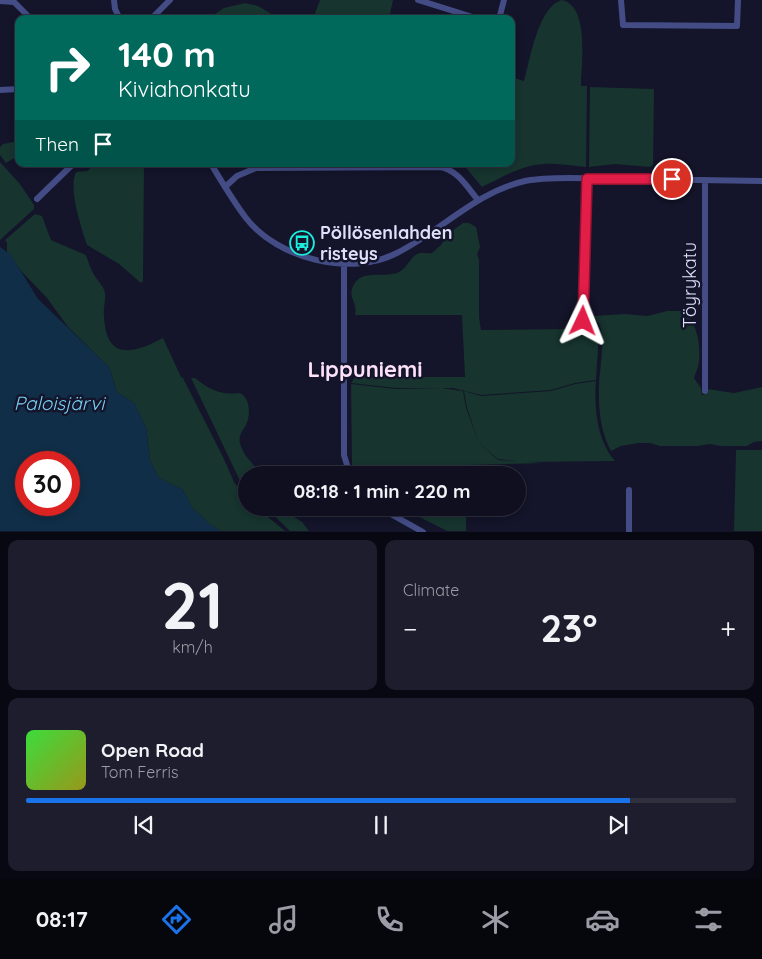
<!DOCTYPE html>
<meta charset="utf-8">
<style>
body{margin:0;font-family:Quicksand,sans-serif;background:#1d1d2d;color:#f1f3f6;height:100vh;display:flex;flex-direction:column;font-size:19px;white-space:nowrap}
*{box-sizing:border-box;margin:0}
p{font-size:16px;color:#9b9ca5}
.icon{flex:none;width:28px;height:28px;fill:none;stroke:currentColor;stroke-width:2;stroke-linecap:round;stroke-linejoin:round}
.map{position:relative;height:532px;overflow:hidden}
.side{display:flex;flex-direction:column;gap:8px;padding:8px;background:#080812;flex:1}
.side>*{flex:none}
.banner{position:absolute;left:15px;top:15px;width:500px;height:152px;border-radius:10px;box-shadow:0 2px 8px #0003,0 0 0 1px #2f2f3e;background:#00695c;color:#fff;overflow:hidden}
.speed{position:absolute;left:15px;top:451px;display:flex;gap:10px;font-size:25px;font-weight:700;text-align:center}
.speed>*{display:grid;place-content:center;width:65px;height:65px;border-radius:50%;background:#0f0f20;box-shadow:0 2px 8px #0003,0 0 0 1px #2f2f3e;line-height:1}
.speed .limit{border:8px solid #d22;background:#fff;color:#111}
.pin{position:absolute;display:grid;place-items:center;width:42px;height:42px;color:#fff;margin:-21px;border:2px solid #fff;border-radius:50%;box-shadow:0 1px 5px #0007}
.me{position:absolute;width:55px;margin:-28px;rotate:2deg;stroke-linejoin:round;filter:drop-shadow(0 0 4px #0008)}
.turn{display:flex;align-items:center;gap:18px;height:105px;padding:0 20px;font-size:22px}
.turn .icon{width:65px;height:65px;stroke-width:2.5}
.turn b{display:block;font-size:35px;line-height:42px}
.then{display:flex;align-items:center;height:48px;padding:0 20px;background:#0003;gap:10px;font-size:19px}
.big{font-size:38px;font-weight:700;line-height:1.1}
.side .tile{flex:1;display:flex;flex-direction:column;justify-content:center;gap:8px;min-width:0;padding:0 18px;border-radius:10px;background:#1d1d2d}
.side .dial{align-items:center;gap:0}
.dial b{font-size:65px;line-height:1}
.song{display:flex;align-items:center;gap:15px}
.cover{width:60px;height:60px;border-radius:8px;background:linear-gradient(135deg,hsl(120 70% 55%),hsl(60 70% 35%))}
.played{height:5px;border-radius:2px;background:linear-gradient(90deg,#1a73e8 85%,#2f2f3e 85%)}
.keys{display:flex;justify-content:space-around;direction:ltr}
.heat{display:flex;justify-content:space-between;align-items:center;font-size:28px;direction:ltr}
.side .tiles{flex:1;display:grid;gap:8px;grid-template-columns:1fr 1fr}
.tile:last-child{grid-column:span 2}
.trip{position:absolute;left:238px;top:466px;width:288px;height:50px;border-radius:25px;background:#0f0f20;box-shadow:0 2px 8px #0003,0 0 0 1px #2f2f3e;font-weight:700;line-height:50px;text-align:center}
.tabs{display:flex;height:80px;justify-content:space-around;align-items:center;background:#06060d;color:#9b9ca5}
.tabs .icon{width:35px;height:35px}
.tabs .on{color:#1a73e8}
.tabs b{font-size:22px;color:#f1f3f6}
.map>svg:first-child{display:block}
</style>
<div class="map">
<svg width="762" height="532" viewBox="0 0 762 532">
<rect width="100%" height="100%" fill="#14142a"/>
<path fill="#17342e" d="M 320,0 L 393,0 L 389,19 L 313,19 Z
M 562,0 C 590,6 581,65 581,86 L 587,86 L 586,167 C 572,166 557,163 544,164 C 522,165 501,178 482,187 L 467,169 L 466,164 L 511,164 L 511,77 L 524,81 C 530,60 538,6 562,0 Z
M 245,3 L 258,6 L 280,19 L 207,19 L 224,8 Z
M 590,87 L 654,89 L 653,165 L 650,167 L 615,164 L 589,167 Z
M 19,141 L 19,155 L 6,163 L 0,155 L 0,147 L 3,144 Z
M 0,162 L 20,184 L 34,205 L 34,209 L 0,240 Z
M 96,164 L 144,164 L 143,281 L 141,283 L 119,264 L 87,245 C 81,227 68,189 76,172 L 87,171 Z
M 35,214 L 42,216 L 51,240 L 86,255 C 88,261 90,267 93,273 C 96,279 104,286 105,293 C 106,298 103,309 104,316 C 106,361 133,354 163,338 L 181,377 L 183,378 L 224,459 L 234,482 L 246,497 L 246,508 L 257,508 L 285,531 L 221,531 L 212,526 L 193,509 L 183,490 L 159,478 L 150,461 L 146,427 L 134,403 L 117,392 L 109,367 L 68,327 L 47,298 L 22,272 L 7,252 L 7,243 L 5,240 Z
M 463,223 L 469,223 L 476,227 L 480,247 L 477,254 L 479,260 L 479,317 L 481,330 L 570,329 L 579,331 L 587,324 L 596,325 L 599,333 L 596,380 L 575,383 L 551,390 L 481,395 L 453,388 L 396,388 L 351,383 L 355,377 L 465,377 L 462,315 L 355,315 C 358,304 349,298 352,289 C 358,268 382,278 397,273 C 408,269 410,255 420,253 C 424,252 428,254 432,253 L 441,245 L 449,233 Z
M 667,311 L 684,311 C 698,324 702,349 698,367 C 697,371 695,374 694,378 L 701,388 L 702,395 L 706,394 L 707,389 L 734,393 L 762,387 L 762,441 L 754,442 L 747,446 L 721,446 L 710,444 L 698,446 L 660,446 L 650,443 L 639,443 L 621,446 L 611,451 C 600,431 598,406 599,383 C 600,369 606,333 598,322 L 589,321 L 594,316 L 625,314 L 647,316 Z
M 191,378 L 195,378 C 210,390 220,395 240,393 C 250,398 251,414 246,425 C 243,431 238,435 240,443 C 243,456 255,466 263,475 L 246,475 L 246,488 L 241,483 Z
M 596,381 C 594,408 597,440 615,461 L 524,462 L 498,459 L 479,443 L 467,408 L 464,391 L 481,396 L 551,391 L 575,384 Z
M 351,384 L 396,389 L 441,388 L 463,391 L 466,408 L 479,443 L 498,460 L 545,463 L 466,465 L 466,475 L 358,475 L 352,465 Z
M 736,450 L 762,450 L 762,531 L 734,531 Z
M 266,508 L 280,508 L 302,522 L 309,531 L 290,531 Z
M 402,508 L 466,508 L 466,531 L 447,531 Z"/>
<path fill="#102e47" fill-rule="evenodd" d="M 0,247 L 11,255 L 38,299 L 109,367 L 117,392 L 134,403 L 146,427 L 150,461 L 159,478 L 183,490 L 193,509 L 212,526 L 221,531 L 0,531 ZM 26,462 L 69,462 L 69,505 L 26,505 Z"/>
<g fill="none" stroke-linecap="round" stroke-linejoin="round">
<path stroke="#434c85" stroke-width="6" d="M 114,0 L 115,9 L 120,19
M 418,0 L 479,19
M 621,0 L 623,25 L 737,26 L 738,0
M 0,1 L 14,2 L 31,19
M 151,19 L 170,0
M 499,19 L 504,0
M 0,90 L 19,89
M 211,164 C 222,182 233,201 246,218 C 278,259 350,277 397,253 C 441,231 476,192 525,181 C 540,178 555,178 570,178 L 762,181
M 225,187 L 237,176 L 256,168 L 439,167 C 457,169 467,187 478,200
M 37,199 L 73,164
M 344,263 L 344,455 L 350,475
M 583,321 L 587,179
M 705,391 L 705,180
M 380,508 L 423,532
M 629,532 L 629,490"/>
</g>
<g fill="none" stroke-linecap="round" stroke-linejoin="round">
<g stroke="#92132f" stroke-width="12">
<path id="route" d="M 583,321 L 587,179 L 672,179"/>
</g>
<use href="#route" stroke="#e11d48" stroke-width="9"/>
</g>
<defs>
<g id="bus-ring" transform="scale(1.25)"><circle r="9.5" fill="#14142a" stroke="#1beddc" stroke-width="1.5"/><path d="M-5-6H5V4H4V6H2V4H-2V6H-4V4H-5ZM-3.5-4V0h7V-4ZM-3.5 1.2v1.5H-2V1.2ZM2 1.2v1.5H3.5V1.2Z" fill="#1beddc"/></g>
</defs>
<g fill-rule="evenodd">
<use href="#bus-ring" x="302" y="243"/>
</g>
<g text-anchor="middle" stroke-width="5" stroke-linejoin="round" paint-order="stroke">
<g font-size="18" font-weight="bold" fill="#dfe1fc" stroke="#14142a" text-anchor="start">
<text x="320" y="239">Pöllösenlahden<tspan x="320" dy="21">risteys</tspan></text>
</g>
<g font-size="18" fill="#dfe1fc" stroke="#14142a">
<text transform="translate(690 285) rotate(-90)" y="6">Töyrykatu</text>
</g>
<g font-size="19" font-style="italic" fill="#76d0f4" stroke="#14142a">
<text x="59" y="410">Paloisjärvi</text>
</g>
<g font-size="22" font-weight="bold" fill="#fde1f8" stroke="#14142a">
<text x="365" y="377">Lippuniemi</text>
</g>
</g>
</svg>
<div class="speed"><div class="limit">30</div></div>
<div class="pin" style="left:672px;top:179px;background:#d93025"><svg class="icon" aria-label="arrive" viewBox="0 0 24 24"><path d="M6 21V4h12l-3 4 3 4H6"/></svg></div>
<svg class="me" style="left:583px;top:321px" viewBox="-20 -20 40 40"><path d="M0-17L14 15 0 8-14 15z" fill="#e11d48" stroke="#fff" stroke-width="4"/></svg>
<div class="trip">08:18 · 1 min · 220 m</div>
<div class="banner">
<div class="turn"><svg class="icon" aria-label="right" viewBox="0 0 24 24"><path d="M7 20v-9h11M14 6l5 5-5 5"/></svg><div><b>140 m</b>Kiviahonkatu</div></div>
<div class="then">Then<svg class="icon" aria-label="arrive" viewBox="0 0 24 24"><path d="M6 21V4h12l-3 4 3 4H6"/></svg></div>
</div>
</div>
<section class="side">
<div class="tiles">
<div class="tile dial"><b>21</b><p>km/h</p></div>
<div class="tile"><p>Climate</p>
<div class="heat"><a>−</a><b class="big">23°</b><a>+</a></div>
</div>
<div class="tile">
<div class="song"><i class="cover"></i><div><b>Open Road</b><p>Tom Ferris</p></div></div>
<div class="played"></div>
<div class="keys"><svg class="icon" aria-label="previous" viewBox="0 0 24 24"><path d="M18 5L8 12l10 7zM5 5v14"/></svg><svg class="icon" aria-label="pause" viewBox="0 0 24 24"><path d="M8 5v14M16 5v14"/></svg><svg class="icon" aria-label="next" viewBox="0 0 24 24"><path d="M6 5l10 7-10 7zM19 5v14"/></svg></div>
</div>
</div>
</section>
<nav class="tabs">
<b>08:17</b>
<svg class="icon on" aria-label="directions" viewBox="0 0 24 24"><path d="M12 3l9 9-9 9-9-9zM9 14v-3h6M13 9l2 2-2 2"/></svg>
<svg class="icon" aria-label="music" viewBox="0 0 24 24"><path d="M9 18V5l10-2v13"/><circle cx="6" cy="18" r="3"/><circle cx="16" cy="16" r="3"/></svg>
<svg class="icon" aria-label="phone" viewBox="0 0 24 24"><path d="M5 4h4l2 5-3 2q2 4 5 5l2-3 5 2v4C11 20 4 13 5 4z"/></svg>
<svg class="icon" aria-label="climate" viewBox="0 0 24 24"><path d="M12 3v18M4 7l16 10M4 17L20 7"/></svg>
<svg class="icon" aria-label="car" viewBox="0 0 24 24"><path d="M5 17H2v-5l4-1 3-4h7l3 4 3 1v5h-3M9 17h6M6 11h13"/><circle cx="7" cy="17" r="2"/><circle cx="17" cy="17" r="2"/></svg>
<svg class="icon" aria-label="filters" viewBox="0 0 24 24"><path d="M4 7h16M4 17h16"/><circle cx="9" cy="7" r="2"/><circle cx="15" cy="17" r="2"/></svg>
</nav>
